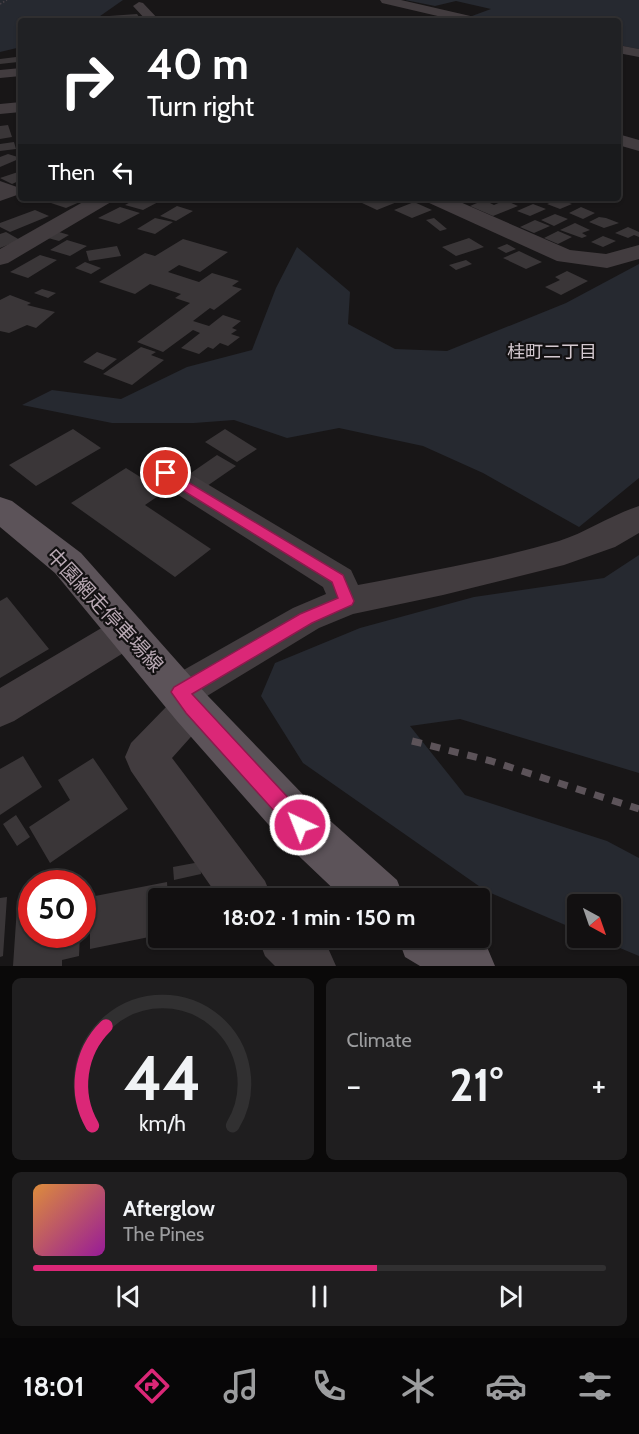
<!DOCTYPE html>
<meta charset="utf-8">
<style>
body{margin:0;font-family:Cabin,"Noto Sans JP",sans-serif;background:#1f1e1f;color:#f1f3f6;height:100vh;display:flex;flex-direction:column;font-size:22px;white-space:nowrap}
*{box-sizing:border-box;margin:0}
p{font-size:20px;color:#9c9d9f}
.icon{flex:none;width:33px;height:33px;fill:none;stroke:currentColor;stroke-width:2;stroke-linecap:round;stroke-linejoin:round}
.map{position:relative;height:966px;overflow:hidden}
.drawer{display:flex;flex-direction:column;gap:12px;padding:12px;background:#0a0909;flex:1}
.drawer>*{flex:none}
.guide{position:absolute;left:18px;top:18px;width:603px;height:183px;border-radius:6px;box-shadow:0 2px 4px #0004,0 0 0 2px #313031;background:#202124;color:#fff;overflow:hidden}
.needle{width:39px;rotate:140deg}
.buttons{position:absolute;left:567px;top:894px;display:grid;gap:12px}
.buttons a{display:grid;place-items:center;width:54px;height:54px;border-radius:6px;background:#121011;box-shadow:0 2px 4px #0004,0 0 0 2px #313031;font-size:30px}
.speed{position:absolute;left:18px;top:870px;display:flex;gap:12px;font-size:30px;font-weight:700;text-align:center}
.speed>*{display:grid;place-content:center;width:78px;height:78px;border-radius:50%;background:#121011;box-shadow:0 2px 4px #0004,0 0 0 2px #313031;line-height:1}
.speed .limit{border:9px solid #d22;background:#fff;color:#111}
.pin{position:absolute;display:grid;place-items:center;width:51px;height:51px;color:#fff;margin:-26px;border:3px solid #fff;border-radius:50%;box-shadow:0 2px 6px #0007}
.me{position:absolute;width:66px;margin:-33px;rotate:317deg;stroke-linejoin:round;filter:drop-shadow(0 0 4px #0008)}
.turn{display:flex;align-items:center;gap:21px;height:126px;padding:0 30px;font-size:27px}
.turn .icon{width:78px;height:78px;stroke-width:2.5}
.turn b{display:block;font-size:42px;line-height:51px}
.then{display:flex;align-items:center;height:57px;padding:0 30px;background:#0003;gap:12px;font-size:22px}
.big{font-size:45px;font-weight:700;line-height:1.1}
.drawer .card{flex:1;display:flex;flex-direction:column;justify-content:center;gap:9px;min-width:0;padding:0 21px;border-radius:9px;background:#1f1e1f}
.drawer .dial{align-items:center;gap:0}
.dial svg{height:156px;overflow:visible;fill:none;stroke:#313031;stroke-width:7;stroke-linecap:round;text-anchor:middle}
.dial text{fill:#f1f3f6;stroke:none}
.song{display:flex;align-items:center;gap:18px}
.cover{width:72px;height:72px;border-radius:9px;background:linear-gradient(135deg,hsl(30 70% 55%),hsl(300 70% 35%))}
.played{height:6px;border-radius:3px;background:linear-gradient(90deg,#db2777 60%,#313031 60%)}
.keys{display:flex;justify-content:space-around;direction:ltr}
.heat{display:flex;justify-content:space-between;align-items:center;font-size:33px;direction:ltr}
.drawer .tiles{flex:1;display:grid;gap:12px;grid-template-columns:1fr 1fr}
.card:last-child{grid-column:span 2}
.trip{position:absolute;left:148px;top:888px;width:342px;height:60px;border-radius:6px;background:#121011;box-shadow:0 2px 4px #0004,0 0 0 2px #313031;font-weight:700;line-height:60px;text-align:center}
.dock{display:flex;height:96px;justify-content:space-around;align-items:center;background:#070607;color:#9c9d9f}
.dock .icon{width:42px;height:42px}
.dock .selected{color:#db2777}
.dock b{font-size:27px;color:#f1f3f6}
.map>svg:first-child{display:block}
</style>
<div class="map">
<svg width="639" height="966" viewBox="0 0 639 966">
<rect width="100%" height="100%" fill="#181617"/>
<path fill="#262930" d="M 0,0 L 123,0 L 93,21 L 21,21 L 21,47 L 0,52 Z
M 405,0 L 639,0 L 639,49 L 618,45 L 618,21 L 495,21 L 472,16 L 491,9 L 456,1 L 435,6 Z
M 297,247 L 350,292 L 348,324 L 395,349 L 447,351 L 566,303 L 639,264 L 639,478 L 579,527 L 483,473 L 423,446 L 339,428 L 287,438 L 234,420 L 194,423 L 112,423 L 22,405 L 52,390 L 121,399 L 187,367 L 252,350 L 276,288 Z
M 639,555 L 639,773 L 460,719 L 410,726 L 465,795 L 607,841 L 639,858 L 639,956 L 596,938 L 610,938 L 610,904 L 578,904 L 577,930 L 486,891 L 303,763 L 261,696 L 275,663 L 360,628 L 474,597 L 604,578 Z"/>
<path fill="#3a3638" d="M 137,14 L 139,17 L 112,19 L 109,16 Z
M 16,57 L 18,62 L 0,64 L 0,59 Z
M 8,125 L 12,137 L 0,139 L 0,126 Z
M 14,142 L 16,149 L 0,151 L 0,144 Z
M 8,154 L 21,158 L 0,167 L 0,157 Z
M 21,171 L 21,180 L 12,184 L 0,178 Z
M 61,198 L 73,198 L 82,201 L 66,208 L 51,203 Z
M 138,198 L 149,198 L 160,201 L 143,210 L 125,205 Z
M 374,198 L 407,198 L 377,210 L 362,203 Z
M 559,199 L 572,204 L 560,209 L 547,204 Z
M 484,200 L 494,205 L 505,200 L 518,206 L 493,216 L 470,206 Z
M 414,202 L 432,210 L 412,218 L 394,210 Z
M 533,204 L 546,209 L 530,216 L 517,211 Z
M 177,206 L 193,211 L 176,221 L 160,216 Z
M 120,207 L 140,213 L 119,224 L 98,218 Z
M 581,207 L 595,213 L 583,219 L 569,213 Z
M 35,210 L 49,216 L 10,232 L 0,227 L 0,223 Z
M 555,214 L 568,219 L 554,226 L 541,220 Z
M 599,217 L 606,218 L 619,223 L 604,228 L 589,222 Z
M 155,218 L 173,222 L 155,234 L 137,229 Z
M 434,218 L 447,229 L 440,231 L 426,220 Z
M 535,220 L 550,226 L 534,233 L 520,227 Z
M 575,223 L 590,230 L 582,233 L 587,236 L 582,238 L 560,230 Z
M 628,227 L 639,232 L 639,237 L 634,235 L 628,238 L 615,233 Z
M 558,231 L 572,237 L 558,244 L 544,238 Z
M 6,232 L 20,240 L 0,248 L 0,234 Z
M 59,232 L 69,235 L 59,241 L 48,238 Z
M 603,236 L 616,241 L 603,247 L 591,242 Z
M 469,238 L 484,247 L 456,256 L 442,247 Z
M 183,239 L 228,252 L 200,272 L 179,265 L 168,272 L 199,282 L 212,273 L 239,281 L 232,286 L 242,289 L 214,310 L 210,308 L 193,321 L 209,326 L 223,315 L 241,321 L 232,328 L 237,330 L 231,334 L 240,337 L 228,346 L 220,343 L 213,349 L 208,347 L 199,354 L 181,348 L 200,333 L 193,330 L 163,352 L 137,342 L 190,303 L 175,298 L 181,294 L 150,284 L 135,294 L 99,282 L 145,253 L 155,256 Z
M 67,240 L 87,246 L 70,256 L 50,250 Z
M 507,244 L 516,249 L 506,253 L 497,248 Z
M 117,246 L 121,256 L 89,261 L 86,251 Z
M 519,251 L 542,262 L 526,269 L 503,258 Z
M 40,255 L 57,260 L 28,278 L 10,272 Z
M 466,260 L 472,264 L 456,270 L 449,265 Z
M 85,262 L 101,268 L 91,274 L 75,268 Z
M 567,271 L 588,281 L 561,295 L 545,287 L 560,280 L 555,277 Z
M 42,289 L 56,293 L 48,298 L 34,293 Z
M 10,295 L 31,303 L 27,305 L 55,312 L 36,328 L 27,325 L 9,333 L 0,331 L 0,300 Z
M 141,347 L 156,352 L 151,355 L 164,360 L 132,385 L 103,374 Z
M 97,352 L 117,359 L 103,370 L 83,362 Z
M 73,429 L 101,448 L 36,486 L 9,465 Z
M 225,429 L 257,449 L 237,462 L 205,442 Z
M 217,455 L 236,466 L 207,486 L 188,475 Z
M 126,468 L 164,492 L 145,505 L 211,549 L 175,577 L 71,503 Z
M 7,597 L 49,649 L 0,678 L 0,601 Z
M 23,756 L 42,787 L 0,815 L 0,769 Z
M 93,758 L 128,809 L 50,863 L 29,827 L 70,800 L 58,780 Z
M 16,815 L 30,837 L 17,846 L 3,824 Z
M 200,862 L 201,874 L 174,880 L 173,867 Z
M 167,882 L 168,898 L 159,898 L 159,935 L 90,949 L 90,897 Z
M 7,897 L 3,956 L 0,957 L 0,898 Z
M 32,905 L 32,934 L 80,934 L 79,956 L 62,960 L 62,966 L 13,966 L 17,907 Z"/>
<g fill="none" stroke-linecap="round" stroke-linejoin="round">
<path stroke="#494147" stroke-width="1.5" stroke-dasharray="1.5 2" stroke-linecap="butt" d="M 0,4 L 7,0"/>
<path fill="#423c3f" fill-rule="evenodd" d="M 380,0 L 401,0 L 479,18 L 481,21 L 459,21 L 382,3 Z
M 139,2 L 143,3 L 160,21 L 147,21 L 133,6 Z
M 618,45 L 639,49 L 639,57 L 618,53 Z
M 21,68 L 21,76 L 0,78 L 0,70 Z
M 21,102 L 21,112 L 0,114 L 0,104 Z
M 618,134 L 639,140 L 639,151 L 618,145 Z
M 0,181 L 17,187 L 20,191 L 17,195 L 0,201 Z
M 90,198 L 114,198 L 111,202 L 8,263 L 0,265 L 0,249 Z
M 424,198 L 451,198 L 570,250 L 606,254 L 639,245 L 639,259 L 607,268 L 557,261 L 427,202 Z
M 166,463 L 177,466 L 351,570 L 358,585 C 425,572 494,560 559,541 C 587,532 611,515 639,506 L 639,533 L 615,547 L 564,565 L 443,595 L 353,614 L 319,628 L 207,696 L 212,708 L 206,720 L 172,758 L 265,881 L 272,898 L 219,898 L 131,771 L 125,757 L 131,743 L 168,705 L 160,692 L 166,680 L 293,608 L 326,594 L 323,587 L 155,480 L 150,473 L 155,466 Z
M 128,616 L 141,620 L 147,631 L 141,642 L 14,721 L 0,727 L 0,688 L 115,620 Z
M 258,938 L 318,938 L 328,948 L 336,966 L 275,966 L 265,956 Z"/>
<path fill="#5c5359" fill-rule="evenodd" d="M 0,497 L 12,501 L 81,553 L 207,695 L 317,809 L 397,880 L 404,898 L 343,898 L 283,841 L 177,721 L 55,573 L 0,527 Z
M 398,938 L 472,938 L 487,947 L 495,966 L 420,966 L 405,957 Z"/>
<path stroke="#5c5359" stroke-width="7" stroke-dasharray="10 9" stroke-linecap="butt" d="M 412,741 L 491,761 L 639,809"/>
</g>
<path fill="#db2777" stroke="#8e194d" stroke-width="1.5" d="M 166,469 L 343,575 L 354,601 L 352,605 L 312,623 L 192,694 L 307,818 L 310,825 L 307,832 L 300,835 L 293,832 L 186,713 L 171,692 L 174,687 L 300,614 L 338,598 L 332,582 L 161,477 L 159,473 L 161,470 Z"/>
<g text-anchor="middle" stroke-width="4.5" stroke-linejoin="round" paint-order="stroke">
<g font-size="18" fill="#d4c9d0" stroke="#131112">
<text x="552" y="358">桂町二丁目</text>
</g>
<g font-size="20" fill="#b8a8b3" stroke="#131112">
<text transform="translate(105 610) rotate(47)" y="7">中園網走停車場線</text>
</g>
</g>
</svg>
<div class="buttons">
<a><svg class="needle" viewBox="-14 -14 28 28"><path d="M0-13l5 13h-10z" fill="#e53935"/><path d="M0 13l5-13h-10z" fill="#9c9d9f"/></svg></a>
</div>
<div class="speed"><div class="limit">50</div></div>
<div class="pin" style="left:166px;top:473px;background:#d93025"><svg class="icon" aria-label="arrive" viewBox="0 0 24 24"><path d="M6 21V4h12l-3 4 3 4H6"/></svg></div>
<svg class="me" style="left:300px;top:825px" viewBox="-20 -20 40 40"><circle r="17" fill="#db2777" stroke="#fff" stroke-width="3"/><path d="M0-11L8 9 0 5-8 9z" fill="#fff"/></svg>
<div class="trip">18:02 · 1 min · 150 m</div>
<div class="guide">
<div class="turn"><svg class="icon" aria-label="right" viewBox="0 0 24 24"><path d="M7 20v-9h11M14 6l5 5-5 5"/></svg><div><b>40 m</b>Turn right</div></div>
<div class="then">Then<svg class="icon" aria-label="left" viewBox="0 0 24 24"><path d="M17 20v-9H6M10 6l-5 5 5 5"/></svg></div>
</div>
</div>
<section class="drawer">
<div class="tiles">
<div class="card dial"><svg viewBox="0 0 100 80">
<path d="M14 69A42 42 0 1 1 86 69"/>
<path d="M14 69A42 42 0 0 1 21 18" stroke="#db2777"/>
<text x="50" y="56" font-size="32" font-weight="700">44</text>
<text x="50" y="72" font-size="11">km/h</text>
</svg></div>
<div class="card"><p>Climate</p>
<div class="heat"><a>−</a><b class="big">21°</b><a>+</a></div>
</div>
<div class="card">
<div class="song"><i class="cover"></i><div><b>Afterglow</b><p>The Pines</p></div></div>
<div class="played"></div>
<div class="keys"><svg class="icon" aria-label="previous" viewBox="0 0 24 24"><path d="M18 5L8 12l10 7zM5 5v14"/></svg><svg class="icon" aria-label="pause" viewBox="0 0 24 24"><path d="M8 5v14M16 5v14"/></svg><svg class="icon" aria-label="next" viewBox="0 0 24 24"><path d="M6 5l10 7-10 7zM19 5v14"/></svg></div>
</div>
</div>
</section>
<nav class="dock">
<b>18:01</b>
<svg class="icon selected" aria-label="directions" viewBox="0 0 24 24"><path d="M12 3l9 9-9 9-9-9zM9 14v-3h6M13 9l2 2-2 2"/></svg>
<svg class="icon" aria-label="music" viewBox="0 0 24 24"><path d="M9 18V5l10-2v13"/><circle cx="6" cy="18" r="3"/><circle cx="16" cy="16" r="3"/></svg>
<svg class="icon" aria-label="phone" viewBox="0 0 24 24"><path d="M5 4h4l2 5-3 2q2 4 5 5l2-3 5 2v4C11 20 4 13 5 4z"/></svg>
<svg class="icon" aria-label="climate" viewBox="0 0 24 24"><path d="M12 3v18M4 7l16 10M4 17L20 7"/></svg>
<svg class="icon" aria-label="car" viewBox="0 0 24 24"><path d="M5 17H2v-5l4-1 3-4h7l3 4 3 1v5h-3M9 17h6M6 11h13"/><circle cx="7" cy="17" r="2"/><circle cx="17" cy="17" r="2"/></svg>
<svg class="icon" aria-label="filters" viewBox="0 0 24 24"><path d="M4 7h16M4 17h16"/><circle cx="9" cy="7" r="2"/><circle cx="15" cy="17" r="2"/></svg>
</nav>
